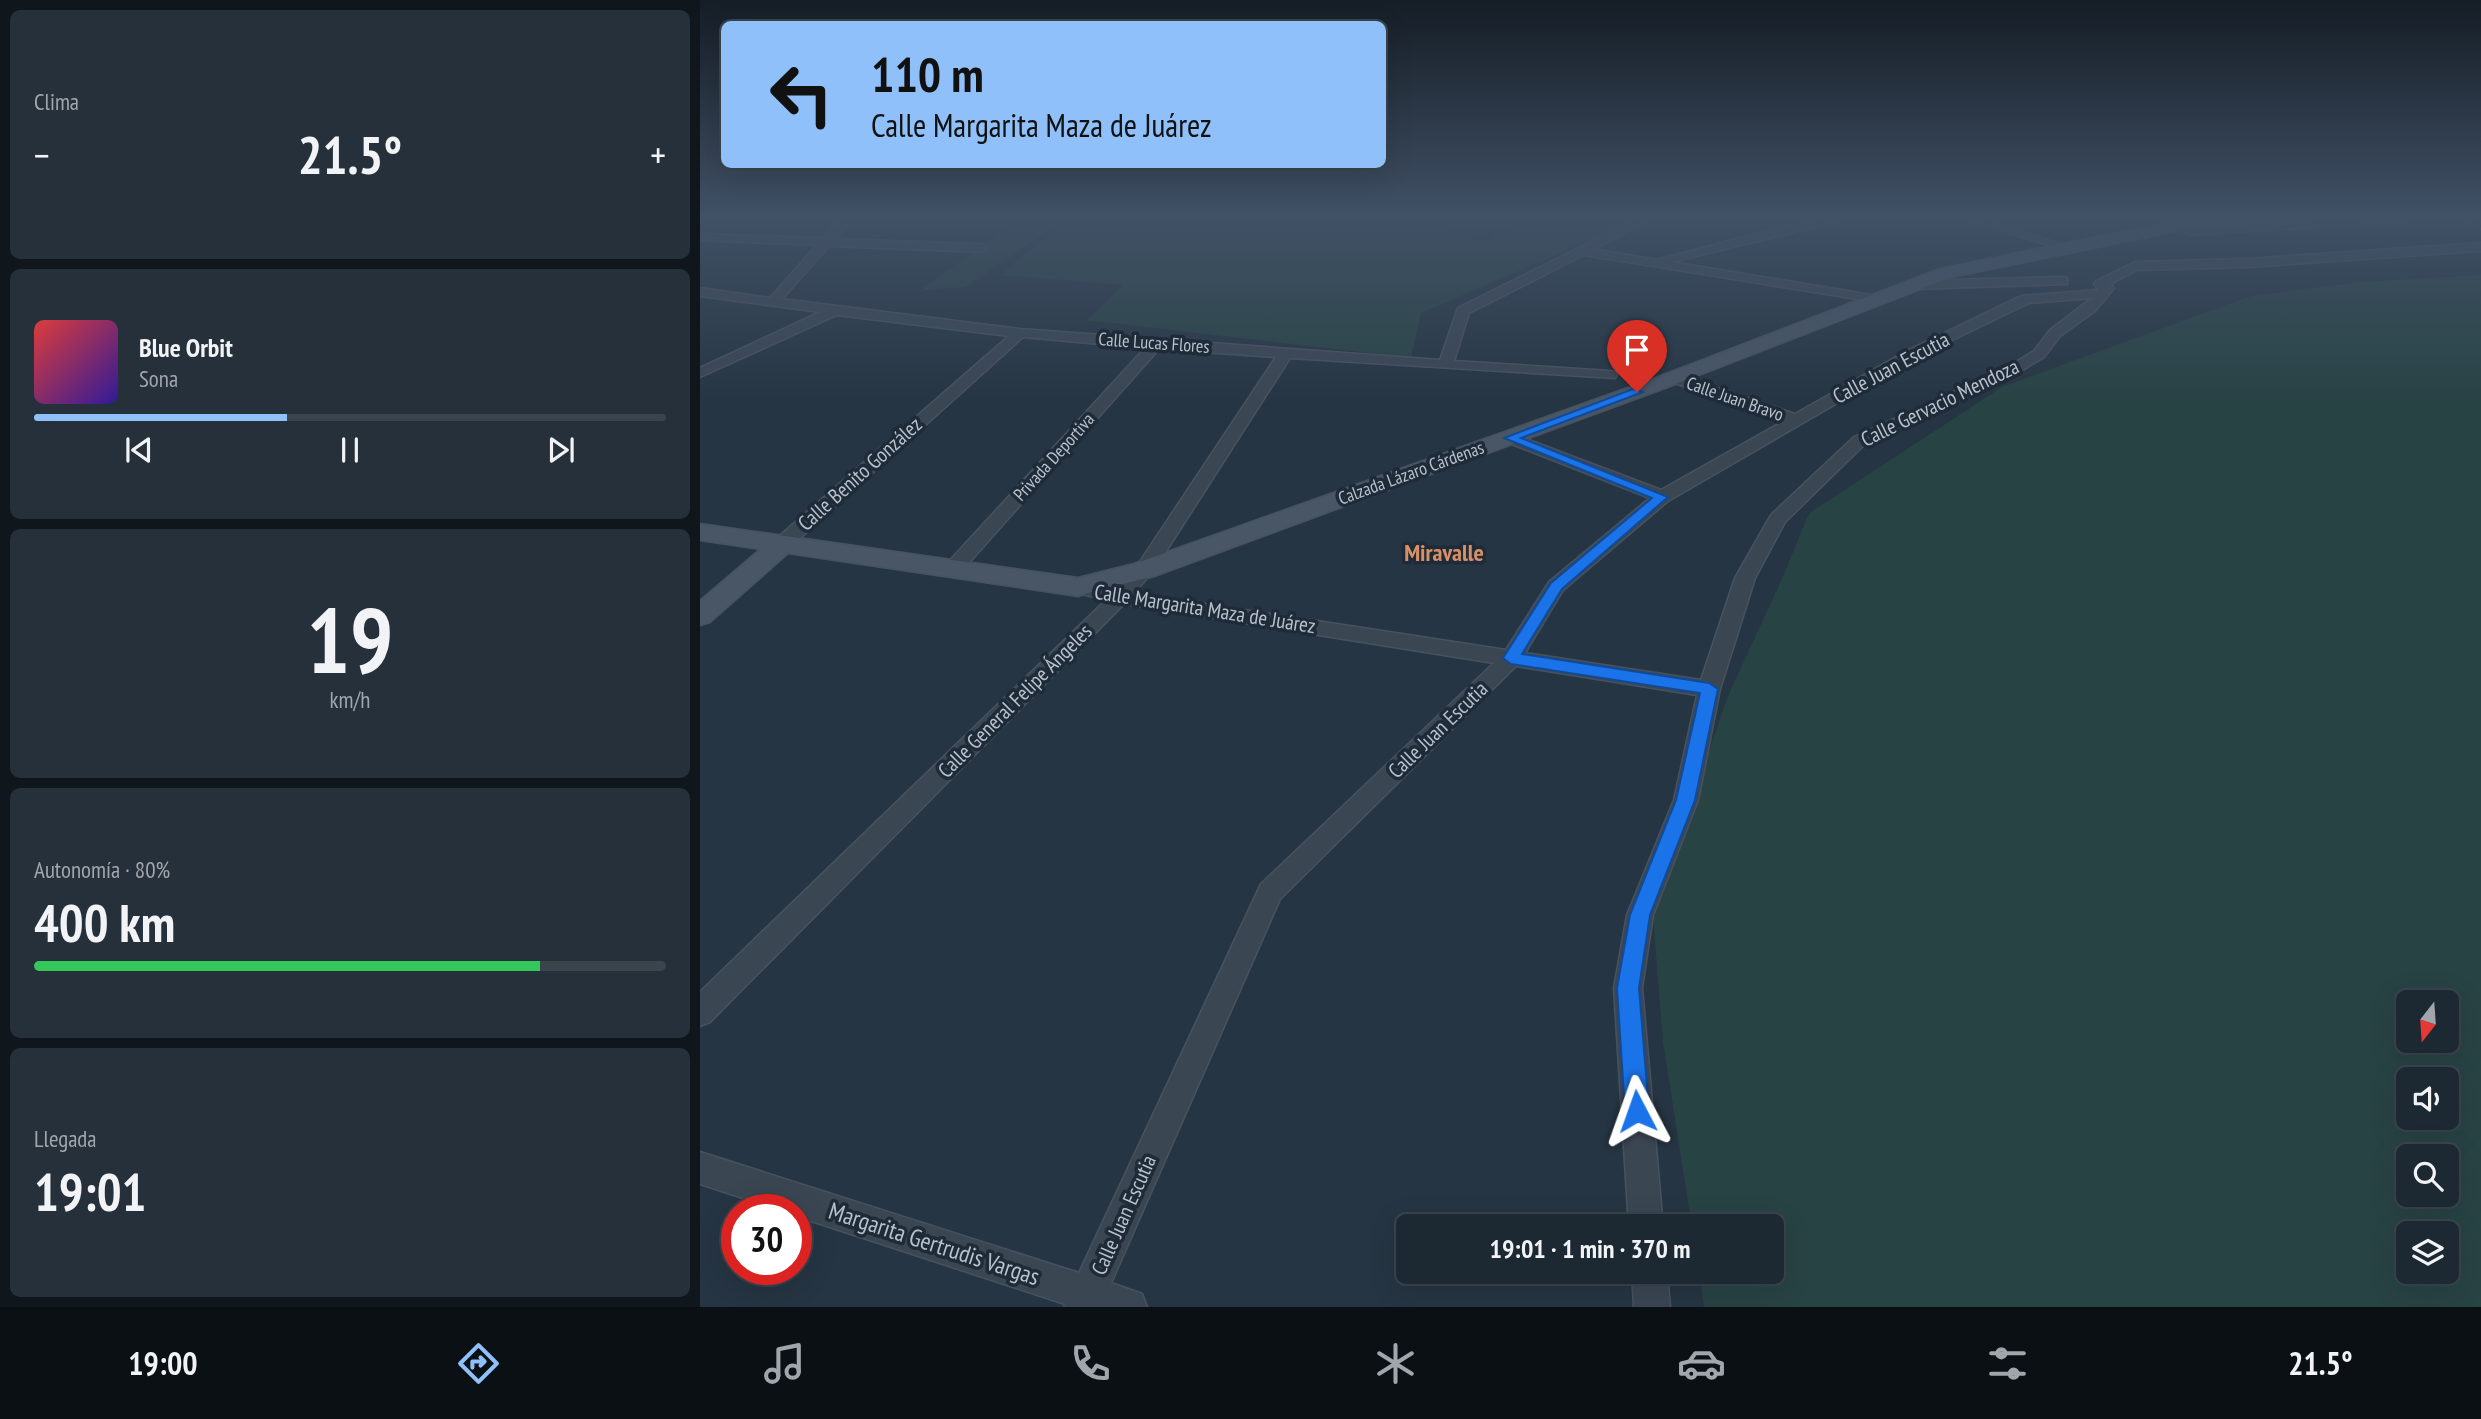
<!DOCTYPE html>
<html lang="es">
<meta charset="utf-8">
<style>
body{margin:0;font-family:"PT Sans Narrow",sans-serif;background:#25303a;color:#f1f3f6;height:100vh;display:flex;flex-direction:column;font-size:26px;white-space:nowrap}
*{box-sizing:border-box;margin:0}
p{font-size:23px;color:#a0a6ac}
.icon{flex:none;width:38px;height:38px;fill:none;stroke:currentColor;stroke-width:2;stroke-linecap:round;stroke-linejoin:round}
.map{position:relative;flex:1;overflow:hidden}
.side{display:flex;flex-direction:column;gap:10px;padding:10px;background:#0f161c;width:700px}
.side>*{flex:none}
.top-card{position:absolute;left:21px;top:21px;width:665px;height:147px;border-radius:10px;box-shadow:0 7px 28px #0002,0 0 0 2px #3a444d;background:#8fc0fa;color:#111;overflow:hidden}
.needle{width:46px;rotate:197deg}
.fabs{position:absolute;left:1696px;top:990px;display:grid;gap:14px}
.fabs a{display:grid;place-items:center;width:63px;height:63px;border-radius:10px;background:#1c2832;box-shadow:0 7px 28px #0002,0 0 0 2px #3a444d;font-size:35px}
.speed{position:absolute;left:21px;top:1194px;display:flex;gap:14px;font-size:35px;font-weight:700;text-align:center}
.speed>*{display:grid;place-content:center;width:91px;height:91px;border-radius:50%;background:#1c2832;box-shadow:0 7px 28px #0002,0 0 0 2px #3a444d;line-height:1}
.speed .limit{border:10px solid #d22;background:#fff;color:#111}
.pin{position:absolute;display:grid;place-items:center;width:60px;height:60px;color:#fff;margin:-72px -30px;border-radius:50% 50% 50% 0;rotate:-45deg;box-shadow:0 0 7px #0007}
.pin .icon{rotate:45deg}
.me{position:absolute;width:77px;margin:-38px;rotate:356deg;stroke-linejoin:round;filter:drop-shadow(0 0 5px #0008)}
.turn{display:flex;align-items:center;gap:24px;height:147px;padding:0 35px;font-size:32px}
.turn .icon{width:91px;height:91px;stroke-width:2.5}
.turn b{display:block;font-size:49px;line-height:60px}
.big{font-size:52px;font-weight:700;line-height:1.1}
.side .card{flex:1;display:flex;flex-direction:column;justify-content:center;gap:10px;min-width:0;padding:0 24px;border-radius:10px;background:#25303a}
.side .dial{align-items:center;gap:0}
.dial b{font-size:91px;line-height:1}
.song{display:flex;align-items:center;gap:21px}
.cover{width:84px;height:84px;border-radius:10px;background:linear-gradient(135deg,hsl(0 70% 55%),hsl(250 70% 35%))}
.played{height:7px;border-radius:4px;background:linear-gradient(90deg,#8fc0fa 40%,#3a444d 40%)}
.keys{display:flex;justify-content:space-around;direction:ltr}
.heat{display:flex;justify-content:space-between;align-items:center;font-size:38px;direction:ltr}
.charge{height:10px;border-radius:5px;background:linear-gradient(90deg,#34c759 80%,#3a444d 0)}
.trip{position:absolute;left:696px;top:1214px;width:388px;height:70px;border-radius:10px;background:#1c2832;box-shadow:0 7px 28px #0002,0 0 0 2px #3a444d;font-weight:700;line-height:70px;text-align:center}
.tab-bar{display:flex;height:112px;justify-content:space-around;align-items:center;background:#0b1014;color:#a0a6ac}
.tab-bar .icon{width:49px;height:49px}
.tab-bar .current{color:#8fc0fa}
.tab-bar b{font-size:32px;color:#f1f3f6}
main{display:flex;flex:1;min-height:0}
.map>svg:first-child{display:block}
</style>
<main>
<section class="side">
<div class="card"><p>Clima</p>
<div class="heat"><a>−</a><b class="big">21.5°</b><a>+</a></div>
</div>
<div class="card">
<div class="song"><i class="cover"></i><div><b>Blue Orbit</b><p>Sona</p></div></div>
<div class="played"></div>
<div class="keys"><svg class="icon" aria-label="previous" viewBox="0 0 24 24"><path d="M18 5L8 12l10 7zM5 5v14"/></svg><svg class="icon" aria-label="pause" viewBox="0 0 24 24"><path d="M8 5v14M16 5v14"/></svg><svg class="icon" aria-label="next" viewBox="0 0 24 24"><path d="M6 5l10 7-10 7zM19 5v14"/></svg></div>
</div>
<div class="card dial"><b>19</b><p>km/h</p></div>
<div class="card"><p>Autonomía · 80%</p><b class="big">400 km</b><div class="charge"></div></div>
<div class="card"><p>Llegada</p><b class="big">19:01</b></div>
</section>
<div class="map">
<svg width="1781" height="1307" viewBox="0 0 1781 1307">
<rect width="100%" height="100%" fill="#263543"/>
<path fill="#284344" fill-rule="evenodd" d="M 219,218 L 367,218 L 266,287 L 219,291 L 303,231 L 216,222 Z
M 369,218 L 712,218 L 782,242 L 843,218 L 941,218 L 721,313 L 711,358 L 387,320 L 423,285 L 300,275 Z
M 749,218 L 831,218 L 795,233 Z
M 1781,275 L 1781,1307 L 1004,1307 L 999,1272 L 1073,1272 L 1073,1227 L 992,1227 L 963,1042 L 953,918 L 1027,698 L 1082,579 L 1107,518 L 1111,512 L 1302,387 L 1526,305 L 1552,296 L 1659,282 ZM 1708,1003 L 1746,1003 L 1746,1041 L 1708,1041 ZM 1708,1080 L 1746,1080 L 1746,1118 L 1708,1118 ZM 1708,1157 L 1746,1157 L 1746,1195 L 1708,1195 ZM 1708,1234 L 1746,1234 L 1746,1272 L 1708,1272 Z"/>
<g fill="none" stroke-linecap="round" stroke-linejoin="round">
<g stroke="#47525f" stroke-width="3">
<path id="street" d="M 141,218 L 152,218 L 135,239 L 282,244 L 288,248 L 282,252 L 129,246 L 82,299 L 320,329 L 740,360 L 758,308 L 939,218 L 953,218 L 894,249 L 957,260 L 1063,232 L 1129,218 L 1152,218 L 972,262 L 1177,296 L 1182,297 L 1182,303 L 884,255 L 769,313 L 754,361 L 910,371 L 915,372 L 917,375 L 915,378 L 590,358 L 454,570 L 434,593 L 806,650 L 849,582 L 950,498 L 804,441 L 802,438 L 804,435 L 816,435 L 961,490 L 1084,421 L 969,381 L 967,378 L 969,375 L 979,375 L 1095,414 L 1205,352 L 1321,296 L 1399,290 L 1394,284 L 1396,281 L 1435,262 L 1547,259 L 1781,243 L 1781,251 L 1547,267 L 1437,270 L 1410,284 L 1414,288 L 1395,311 L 1360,336 L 1344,357 L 1316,374 L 1166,443 L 1085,522 L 1055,578 L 1020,689 L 998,800 L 953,915 L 942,988 L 963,1227 L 929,1227 L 914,988 L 927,915 L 974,800 L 997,695 L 816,666 L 580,899 L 411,1283 L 442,1294 L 447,1307 L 364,1307 L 365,1304 L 96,1216 L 96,1209 L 76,1209 L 0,1184 L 0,1152 L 379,1273 L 561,884 L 794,663 L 424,604 L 10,1022 L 0,1026 L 0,992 L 406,600 L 371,591 L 368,587 L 371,583 L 378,581 L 416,590 L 437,566 L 576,357 L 459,349 L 258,575 L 244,575 L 241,571 L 244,567 L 445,348 L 323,337 L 89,548 L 75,548 L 73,544 L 75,540 L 309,336 L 137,315 L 0,377 L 0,368 L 120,312 L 0,296 L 0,288 L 70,298 L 117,245 L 0,240 L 0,234 L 123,238 ZM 1392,298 L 1350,330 L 1334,351 L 1306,368 L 1154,437 L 1071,515 L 1035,578 L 1001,680 L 825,653 L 863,590 L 968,501 L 1215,358 L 1329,303 Z
M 1263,218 L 1281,218 L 1369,247 L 1359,249 Z
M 1652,218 L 1714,218 L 1709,221 L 1491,235 L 1468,226 L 1474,223 L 1492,229 Z
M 1761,218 L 1775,218 L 1781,221 L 1781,229 Z
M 1363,277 L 1367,278 L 1367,284 L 1215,289 L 1209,285 L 1215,281 Z
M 932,1272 L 967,1272 L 970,1307 L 934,1307 Z"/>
</g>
<g stroke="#47525f" stroke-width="3">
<path id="secondary" d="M 1577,218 L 1569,223 L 1486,229 L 1251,277 L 970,386 L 454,576 L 388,593 L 378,596 L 88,553 L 10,622 L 0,625 L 0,601 L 61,549 L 0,540 L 0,524 L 378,578 L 434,564 L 956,378 L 1240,269 L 1486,219 Z"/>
</g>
<use href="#street" fill="#3b4653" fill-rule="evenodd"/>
<use href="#secondary" fill="#495666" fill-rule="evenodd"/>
</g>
<linearGradient id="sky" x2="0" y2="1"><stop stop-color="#151d25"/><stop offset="0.54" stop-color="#415166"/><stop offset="1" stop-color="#415166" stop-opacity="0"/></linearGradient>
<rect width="1781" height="401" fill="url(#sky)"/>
<path fill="#1a73e8" stroke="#114b97" stroke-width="2" d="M 933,389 L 943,392 L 821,438 L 968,497 L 862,589 L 822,654 L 1009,683 L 1018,689 L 995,800 L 950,915 L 939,988 L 949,1111 L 945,1119 L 937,1123 L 928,1119 L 925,1111 L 917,988 L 930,915 L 976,800 L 1000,693 L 811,664 L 803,658 L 851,583 L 952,498 L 804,438 Z"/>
<g text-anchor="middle" stroke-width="7" stroke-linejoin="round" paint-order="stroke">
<g font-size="18" fill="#b8c1cc" stroke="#1f2b38">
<text transform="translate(454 343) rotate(4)" y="6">Calle Lucas Flores</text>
<text transform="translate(1035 399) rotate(19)" y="6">Calle Juan Bravo</text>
<text transform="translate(354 457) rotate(-48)" y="6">Privada Deportiva</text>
<text transform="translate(711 473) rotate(-20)" y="6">Calzada Lázaro Cárdenas</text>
</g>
<g font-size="21" fill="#b8c1cc" stroke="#1f2b38">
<text transform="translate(1191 368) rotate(-28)" y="7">Calle Juan Escutia</text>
<text transform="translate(1240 403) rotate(-26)" y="7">Calle Gervacio Mendoza</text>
<text transform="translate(160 474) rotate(-42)" y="7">Calle Benito González</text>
<text transform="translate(505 609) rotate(9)" y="7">Calle Margarita Maza de Juárez</text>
<text transform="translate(315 701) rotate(-45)" y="7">Calle General Felipe Ángeles</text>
<text transform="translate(738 730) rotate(-44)" y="7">Calle Juan Escutia</text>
<text transform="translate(424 1215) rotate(-66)" y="7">Calle Juan Escutia</text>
</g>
<g font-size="24" font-weight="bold" fill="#d89067" stroke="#1f2b38">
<text x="744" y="561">Miravalle</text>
</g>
<g font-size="24" fill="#b8c1cc" stroke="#1f2b38">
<text transform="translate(234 1244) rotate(18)" y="8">Margarita Gertrudis Vargas</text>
</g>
</g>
</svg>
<div class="fabs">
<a><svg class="needle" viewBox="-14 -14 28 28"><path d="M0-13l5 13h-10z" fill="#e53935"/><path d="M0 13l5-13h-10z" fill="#a0a6ac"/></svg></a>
<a><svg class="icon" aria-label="sound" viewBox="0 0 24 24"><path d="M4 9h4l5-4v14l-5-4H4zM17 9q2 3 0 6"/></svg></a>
<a><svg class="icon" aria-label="search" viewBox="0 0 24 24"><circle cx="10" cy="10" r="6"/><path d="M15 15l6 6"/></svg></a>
<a><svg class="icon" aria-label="layers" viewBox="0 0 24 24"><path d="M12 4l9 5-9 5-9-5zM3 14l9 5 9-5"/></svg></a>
</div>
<div class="speed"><div class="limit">30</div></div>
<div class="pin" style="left:937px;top:392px;background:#d93025"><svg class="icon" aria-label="arrive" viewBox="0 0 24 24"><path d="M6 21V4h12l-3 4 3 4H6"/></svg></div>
<svg class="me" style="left:937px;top:1111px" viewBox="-20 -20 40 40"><path d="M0-17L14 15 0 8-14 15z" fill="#1a73e8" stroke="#fff" stroke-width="4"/></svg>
<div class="trip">19:01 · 1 min · 370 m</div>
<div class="top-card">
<div class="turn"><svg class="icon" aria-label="left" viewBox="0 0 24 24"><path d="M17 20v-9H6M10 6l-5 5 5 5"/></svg><div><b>110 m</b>Calle Margarita Maza de Juárez</div></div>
</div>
</div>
</main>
<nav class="tab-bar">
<b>19:00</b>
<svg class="icon current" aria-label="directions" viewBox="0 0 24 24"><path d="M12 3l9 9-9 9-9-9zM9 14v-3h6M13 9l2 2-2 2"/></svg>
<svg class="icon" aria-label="music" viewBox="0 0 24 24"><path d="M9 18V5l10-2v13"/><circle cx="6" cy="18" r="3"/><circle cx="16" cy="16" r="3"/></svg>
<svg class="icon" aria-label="phone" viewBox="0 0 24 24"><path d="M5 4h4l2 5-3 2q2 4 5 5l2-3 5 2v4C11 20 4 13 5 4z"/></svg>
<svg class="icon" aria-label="climate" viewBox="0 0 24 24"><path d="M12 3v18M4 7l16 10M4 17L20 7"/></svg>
<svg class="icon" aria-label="car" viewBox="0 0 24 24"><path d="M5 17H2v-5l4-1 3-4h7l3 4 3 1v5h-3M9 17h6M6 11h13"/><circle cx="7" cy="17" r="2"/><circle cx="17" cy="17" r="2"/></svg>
<svg class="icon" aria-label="filters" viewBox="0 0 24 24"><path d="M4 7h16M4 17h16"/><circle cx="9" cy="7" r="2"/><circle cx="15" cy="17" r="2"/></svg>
<b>21.5°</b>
</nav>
